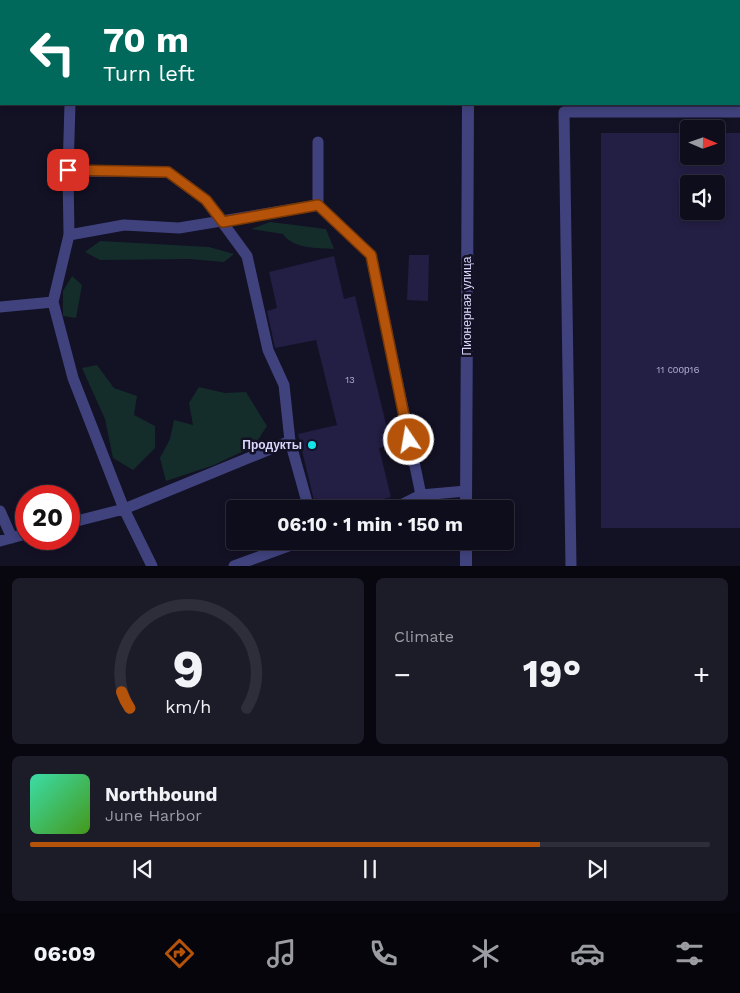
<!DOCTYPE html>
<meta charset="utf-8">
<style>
body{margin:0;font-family:"Work Sans",sans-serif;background:#1c1b28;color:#f1f3f6;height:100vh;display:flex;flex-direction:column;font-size:19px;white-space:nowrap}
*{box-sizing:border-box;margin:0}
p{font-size:16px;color:#9b9ca3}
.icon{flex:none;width:28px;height:28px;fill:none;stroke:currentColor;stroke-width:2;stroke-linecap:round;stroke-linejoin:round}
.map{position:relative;height:566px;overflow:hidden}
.drawer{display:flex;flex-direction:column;gap:12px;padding:12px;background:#08070f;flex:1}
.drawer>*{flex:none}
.guide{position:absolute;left:0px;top:0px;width:740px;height:105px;box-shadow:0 2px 8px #0003,0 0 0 1px #2e2d3a;background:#00695c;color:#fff;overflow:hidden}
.needle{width:32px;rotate:92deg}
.buttons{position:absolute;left:680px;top:120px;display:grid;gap:10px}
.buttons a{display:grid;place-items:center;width:45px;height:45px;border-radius:5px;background:#0e0d1b;box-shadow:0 2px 8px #0003,0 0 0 1px #2e2d3a;font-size:25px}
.speed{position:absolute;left:15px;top:485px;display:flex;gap:10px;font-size:25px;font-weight:700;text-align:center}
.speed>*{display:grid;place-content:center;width:65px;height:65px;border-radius:50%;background:#0e0d1b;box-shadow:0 2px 8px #0003,0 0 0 1px #2e2d3a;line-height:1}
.speed .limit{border:8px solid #d22;background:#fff;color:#111}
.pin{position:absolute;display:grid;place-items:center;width:42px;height:42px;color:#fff;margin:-21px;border-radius:10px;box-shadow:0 2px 8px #0006}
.me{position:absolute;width:55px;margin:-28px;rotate:348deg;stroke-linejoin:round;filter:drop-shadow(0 0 4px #0008)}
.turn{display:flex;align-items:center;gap:18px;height:105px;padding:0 20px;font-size:22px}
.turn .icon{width:65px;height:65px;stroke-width:2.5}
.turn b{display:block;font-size:35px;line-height:42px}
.big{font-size:38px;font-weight:700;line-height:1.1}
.drawer .tile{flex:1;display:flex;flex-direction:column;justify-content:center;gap:8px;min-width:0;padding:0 18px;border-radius:8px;background:#1c1b28}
.drawer .dial{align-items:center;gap:0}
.dial svg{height:130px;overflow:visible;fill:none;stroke:#2e2d3a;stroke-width:7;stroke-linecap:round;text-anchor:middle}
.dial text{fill:#f1f3f6;stroke:none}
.song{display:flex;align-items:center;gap:15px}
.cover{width:60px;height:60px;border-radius:8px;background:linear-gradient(135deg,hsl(160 70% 55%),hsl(100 70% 35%))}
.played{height:5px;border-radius:2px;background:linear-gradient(90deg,#b45309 75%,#2e2d3a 75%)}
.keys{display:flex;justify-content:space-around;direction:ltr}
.heat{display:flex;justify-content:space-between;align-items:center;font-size:28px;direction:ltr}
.drawer .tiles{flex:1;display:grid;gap:12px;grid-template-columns:1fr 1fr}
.tile:last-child{grid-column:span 2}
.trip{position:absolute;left:226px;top:500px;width:288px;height:50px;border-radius:5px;background:#0e0d1b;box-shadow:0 2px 8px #0003,0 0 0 1px #2e2d3a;font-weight:700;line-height:50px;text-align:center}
.dock{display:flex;height:80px;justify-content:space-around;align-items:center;background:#06050b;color:#9b9ca3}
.dock .icon{width:35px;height:35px}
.dock .active{color:#b45309}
.dock b{font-size:22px;color:#f1f3f6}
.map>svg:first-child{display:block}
</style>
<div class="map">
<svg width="740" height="566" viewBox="0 0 740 566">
<rect width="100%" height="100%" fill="#131124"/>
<path fill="#142d2a" d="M 270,222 L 326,229 L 334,249 C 317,248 293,249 283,234 L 251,229 Z
M 100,241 L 209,247 L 234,254 L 224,262 L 190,259 L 100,260 L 85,252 Z
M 72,276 L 82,285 L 76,318 L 63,316 L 63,291 Z
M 97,365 L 114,388 L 137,396 L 134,415 L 155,426 L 155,448 L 133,470 L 113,458 L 105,419 L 82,368 Z
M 199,387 L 225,393 L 246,392 L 267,426 L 254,446 L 214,465 L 166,481 L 160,458 L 170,439 L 174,420 L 193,425 L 189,403 Z"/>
<path fill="#231e43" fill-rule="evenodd" d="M 601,133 L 689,133 L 689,156 L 716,156 L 716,133 L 740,133 L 740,528 L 601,528 ZM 689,184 L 716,184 L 716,211 L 689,211 Z
M 409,255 L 429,255 L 428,301 L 407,300 Z
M 334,256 L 344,299 L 355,296 L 391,445 L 379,448 L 391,497 L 344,509 L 316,509 L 298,434 L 337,425 L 316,340 L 275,348 L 267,311 L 277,308 L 269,272 Z"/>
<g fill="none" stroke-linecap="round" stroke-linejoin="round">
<path stroke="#40427e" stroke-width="11" d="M 597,0 L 597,1
M 701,0 L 704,1
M 739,36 L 740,35
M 0,63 L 1,63
M 70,104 L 68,171 L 69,235 L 53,302 L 73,378 L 124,509 L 152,566
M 318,142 L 318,205 L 371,255 L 421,495
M 68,171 L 168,172 L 206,200 L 247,256 L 268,350 L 284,385 L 290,441 L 309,509
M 69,235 L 124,225 L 179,228 L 318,205
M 0,307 L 53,302
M 393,509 L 421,495 L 466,491
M 0,511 L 12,538
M 69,523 L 124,509 L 290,441
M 0,541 L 26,534
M 234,566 L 302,541
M 571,566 L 564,112 L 740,112"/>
<path stroke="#40427e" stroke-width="12" d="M 472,1 L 472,0
M 466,509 L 468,104
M 466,566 L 466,541"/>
</g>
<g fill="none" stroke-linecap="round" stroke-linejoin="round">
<g stroke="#753606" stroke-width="12">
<path id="route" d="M 68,170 L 168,172 L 206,200 L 223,222 L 318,205 L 371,255 L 409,440"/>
</g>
<use href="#route" stroke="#b45309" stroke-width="9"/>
</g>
<circle fill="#15e4e9" stroke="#131124" stroke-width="2" cx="312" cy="445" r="5"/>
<g text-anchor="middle" stroke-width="5" stroke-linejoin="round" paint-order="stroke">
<g font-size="10" fill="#aba9cd">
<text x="678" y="373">11 соор16</text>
<text x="350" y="383">13</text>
</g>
<g font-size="12" fill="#d8d7fb" stroke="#131124">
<text transform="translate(467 306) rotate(-90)" y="4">Пионерная улица</text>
</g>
<g font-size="12" font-weight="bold" fill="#d8d7fb" stroke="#131124" text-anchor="end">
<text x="302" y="449">Продукты</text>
</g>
</g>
</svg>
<div class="buttons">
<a><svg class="needle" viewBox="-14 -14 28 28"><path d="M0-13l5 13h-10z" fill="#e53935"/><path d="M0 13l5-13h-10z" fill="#9b9ca3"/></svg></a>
<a><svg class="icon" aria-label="sound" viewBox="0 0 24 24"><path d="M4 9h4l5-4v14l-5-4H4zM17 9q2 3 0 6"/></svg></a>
</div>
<div class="speed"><div class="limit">20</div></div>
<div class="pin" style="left:68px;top:170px;background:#d93025"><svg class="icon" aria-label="arrive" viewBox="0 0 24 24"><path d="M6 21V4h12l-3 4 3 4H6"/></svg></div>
<svg class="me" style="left:409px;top:440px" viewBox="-20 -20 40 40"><circle r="17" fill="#b45309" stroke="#fff" stroke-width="3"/><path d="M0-11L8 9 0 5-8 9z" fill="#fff"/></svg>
<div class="trip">06:10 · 1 min · 150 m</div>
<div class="guide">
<div class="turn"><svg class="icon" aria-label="left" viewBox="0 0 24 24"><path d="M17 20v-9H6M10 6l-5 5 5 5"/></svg><div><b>70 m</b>Turn left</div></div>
</div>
</div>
<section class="drawer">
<div class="tiles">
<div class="tile dial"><svg viewBox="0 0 100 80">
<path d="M14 69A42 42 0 1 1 86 69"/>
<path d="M14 69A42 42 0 0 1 9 59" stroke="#b45309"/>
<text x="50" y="56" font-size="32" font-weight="700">9</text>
<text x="50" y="72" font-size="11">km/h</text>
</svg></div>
<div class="tile"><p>Climate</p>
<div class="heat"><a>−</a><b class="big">19°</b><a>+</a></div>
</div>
<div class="tile">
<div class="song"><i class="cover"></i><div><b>Northbound</b><p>June Harbor</p></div></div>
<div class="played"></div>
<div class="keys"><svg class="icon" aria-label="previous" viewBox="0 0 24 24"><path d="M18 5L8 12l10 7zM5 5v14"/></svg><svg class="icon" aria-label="pause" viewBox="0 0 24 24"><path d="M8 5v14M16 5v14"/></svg><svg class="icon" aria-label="next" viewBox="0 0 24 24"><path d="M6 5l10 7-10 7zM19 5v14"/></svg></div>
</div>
</div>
</section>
<nav class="dock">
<b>06:09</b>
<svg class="icon active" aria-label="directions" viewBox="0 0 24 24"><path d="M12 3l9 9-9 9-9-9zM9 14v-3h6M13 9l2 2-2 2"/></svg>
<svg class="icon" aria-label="music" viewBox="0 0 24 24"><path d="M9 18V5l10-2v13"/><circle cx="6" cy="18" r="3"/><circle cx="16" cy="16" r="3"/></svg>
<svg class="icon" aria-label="phone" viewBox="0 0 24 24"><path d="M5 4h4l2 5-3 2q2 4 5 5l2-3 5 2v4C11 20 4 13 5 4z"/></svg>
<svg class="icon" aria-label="climate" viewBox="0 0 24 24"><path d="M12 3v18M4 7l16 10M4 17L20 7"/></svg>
<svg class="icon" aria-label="car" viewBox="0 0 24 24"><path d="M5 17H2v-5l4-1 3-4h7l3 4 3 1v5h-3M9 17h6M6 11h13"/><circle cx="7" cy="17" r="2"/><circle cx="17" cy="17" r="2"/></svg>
<svg class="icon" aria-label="filters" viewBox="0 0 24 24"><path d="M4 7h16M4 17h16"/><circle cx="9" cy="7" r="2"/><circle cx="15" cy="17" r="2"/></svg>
</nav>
